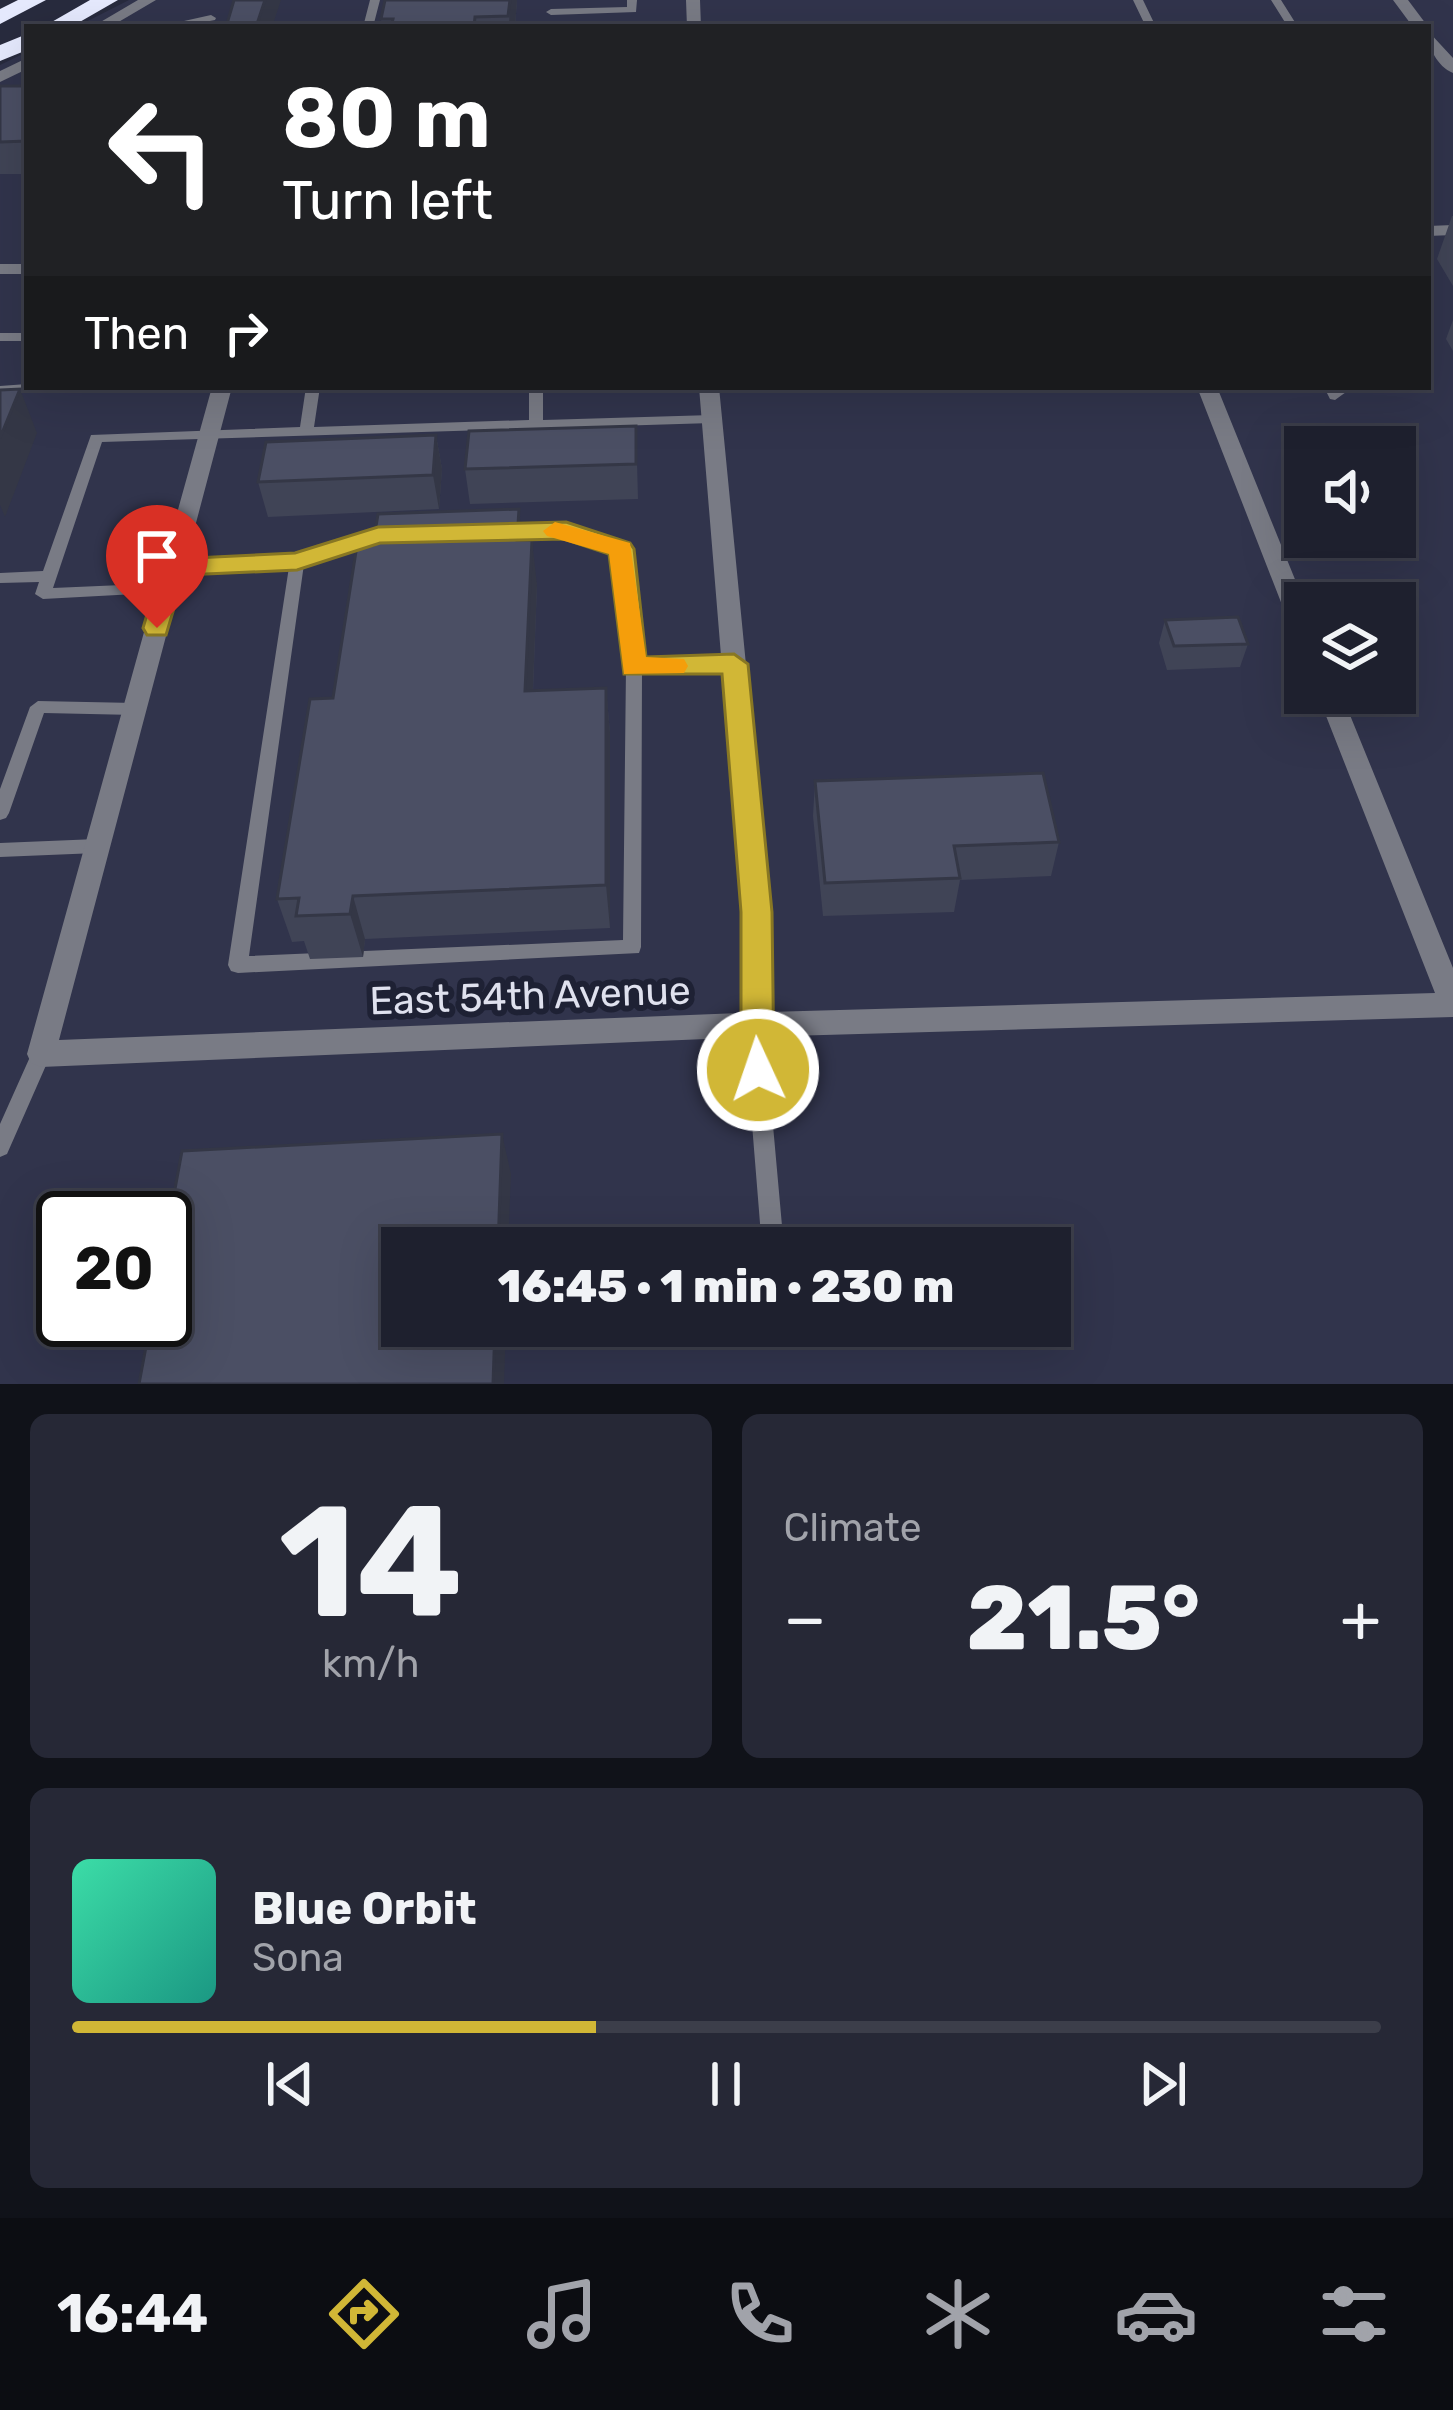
<!DOCTYPE html>
<meta charset="utf-8">
<style>
body{margin:0;font-family:Rubik,sans-serif;background:#262836;color:#f1f3f6;height:100vh;display:flex;flex-direction:column;font-size:45px;white-space:nowrap}
*{box-sizing:border-box;margin:0}
p{font-size:39px;color:#a1a3aa}
.icon{flex:none;width:66px;height:66px;fill:none;stroke:currentColor;stroke-width:2;stroke-linecap:round;stroke-linejoin:round}
.map{position:relative;height:1384px;overflow:hidden}
.side{display:flex;flex-direction:column;gap:30px;padding:30px;background:#101219;flex:1}
.side>*{flex:none}
.top-card{position:absolute;left:24px;top:24px;width:1407px;height:366px;border-radius:0px;box-shadow:0 12px 48px #0002,0 0 0 3px #3c3e4a;background:#202124;color:#fff;overflow:hidden}
.tools{position:absolute;left:1284px;top:426px;display:grid;gap:24px}
.tools a{display:grid;place-items:center;width:132px;height:132px;border-radius:0px;background:#1e202e;box-shadow:0 12px 48px #0002,0 0 0 3px #3c3e4a;font-size:60px}
.speed{position:absolute;left:36px;top:1191px;display:flex;gap:24px;font-size:60px;font-weight:700;text-align:center}
.speed>*{display:grid;place-content:center;width:156px;height:156px;border-radius:50%;background:#1e202e;box-shadow:0 12px 48px #0002,0 0 0 3px #3c3e4a;line-height:1}
.speed .limit{border:6px solid #111;border-radius:18px;background:#fff;color:#111}
.pin{position:absolute;display:grid;place-items:center;width:102px;height:102px;color:#fff;margin:-123px -51px;border-radius:50% 50% 50% 0;rotate:-45deg;box-shadow:0 0 12px #0007}
.pin .icon{rotate:45deg}
.me{position:absolute;width:132px;margin:-66px;rotate:357deg;stroke-linejoin:round;filter:drop-shadow(0 0 9px #0008)}
.turn{display:flex;align-items:center;gap:42px;height:252px;padding:0 60px;font-size:54px}
.turn .icon{width:156px;height:156px;stroke-width:2.5}
.turn b{display:block;font-size:84px;line-height:102px}
.then{display:flex;align-items:center;height:114px;padding:0 60px;background:#0003;gap:24px;font-size:45px}
.big{font-size:90px;font-weight:800;line-height:1.1}
.side .widget{flex:1;display:flex;flex-direction:column;justify-content:center;gap:18px;min-width:0;padding:0 42px;border-radius:18px;background:#262836}
.side .dial{align-items:center;gap:0}
.dial b{font-size:156px;line-height:1}
.song{display:flex;align-items:center;gap:36px}
.cover{width:144px;height:144px;border-radius:18px;background:linear-gradient(135deg,hsl(160 70% 55%),hsl(170 70% 35%))}
.played{height:12px;border-radius:6px;background:linear-gradient(90deg,#d1b736 40%,#3c3e4a 40%)}
.keys{display:flex;justify-content:space-around;direction:ltr}
.heat{display:flex;justify-content:space-between;align-items:center;font-size:66px;direction:ltr}
.side .tiles{flex:1;display:grid;gap:30px;grid-template-columns:1fr 1fr}
.widget:last-child{grid-column:span 2}
.trip{position:absolute;left:381px;top:1227px;width:690px;height:120px;border-radius:0px;background:#1e202e;box-shadow:0 12px 48px #0002,0 0 0 3px #3c3e4a;font-weight:800;line-height:120px;text-align:center}
.menu{display:flex;height:192px;justify-content:space-around;align-items:center;background:#0c0d12;color:#a1a3aa}
.menu .icon{width:84px;height:84px}
.menu .selected{color:#d1b736}
.menu b{font-size:54px;color:#f1f3f6}
.map>svg:first-child{display:block}
</style>
<div class="map">
<svg width="1453" height="1384" viewBox="0 0 1453 1384">
<rect width="100%" height="100%" fill="#282b3e"/>
<path fill="#31344c" fill-rule="evenodd" d="M 129,0 L 1453,0 L 1453,1384 L 0,1384 L 0,65 L 27,52 L 27,387 L 1428,387 L 1428,27 L 76,27 ZM 1305,447 L 1395,447 L 1395,537 L 1305,537 ZM 1305,603 L 1395,603 L 1395,693 L 1305,693 ZM 63,1218 L 165,1218 L 165,1320 L 63,1320 ZM 402,1248 L 1050,1248 L 1050,1326 L 402,1326 Z"/>
<g fill="none" stroke-linecap="round" stroke-linejoin="round">
<path fill="#797b85" fill-rule="evenodd" d="M 370,0 L 380,0 L 373,27 L 363,27 Z
M 627,0 L 637,0 L 636,12 L 551,15 L 546,12 L 551,9 L 627,7 Z
M 1133,0 L 1143,0 L 1156,27 L 1146,27 Z
M 1271,0 L 1281,0 L 1298,27 L 1288,27 Z
M 211,15 L 216,18 L 215,20 L 179,27 L 157,27 Z
M 0,333 L 27,333 L 27,341 L 0,341 Z
M 27,384 L 27,387 L 60,387 L 53,391 L 0,394 L 0,386 Z
M 306,387 L 320,387 L 314,427 L 529,420 L 529,387 L 543,387 L 543,420 L 712,415 L 719,419 L 712,423 L 102,442 L 53,588 L 168,583 L 176,588 L 173,592 L 43,599 L 35,594 L 39,582 L 0,583 L 0,573 L 43,571 L 91,435 L 300,427 Z
M 1324,387 L 1353,387 L 1335,400 L 1330,399 Z
M 566,525 L 626,545 L 629,549 L 641,661 L 734,658 L 742,664 L 734,670 L 642,673 L 641,947 L 639,953 L 238,973 L 231,971 L 228,965 L 289,567 L 173,572 L 165,567 L 168,563 C 210,556 260,565 302,554 C 328,547 379,520 402,535 L 399,539 L 379,540 L 304,564 L 249,956 L 623,940 L 626,667 L 614,552 L 565,535 L 503,537 L 496,532 L 503,527 Z
M 38,701 L 135,703 L 143,709 L 135,715 L 44,713 L 9,813 L 6,818 L 0,820 L 0,789 L 30,707 Z
M 97,839 L 103,841 L 106,846 L 103,851 L 97,853 L 0,857 L 0,843 Z
M 754,1016 L 761,1019 L 764,1025 L 784,1248 L 762,1248 L 744,1025 L 747,1019 Z
M 41,1045 L 48,1048 L 51,1054 L 7,1154 L 0,1157 L 0,1124 L 34,1048 Z
M 572,1326 L 790,1326 L 787,1334 L 779,1337 L 573,1348 L 565,1345 L 562,1337 L 565,1329 Z"/>
<path fill="#797b85" fill-rule="evenodd" d="M 138,0 L 156,0 L 110,27 L 92,27 Z
M 686,0 L 700,0 L 701,27 L 687,27 Z
M 1393,0 L 1408,0 L 1426,24 L 1428,27 L 1428,28 L 1413,27 Z
M 1428,31 L 1453,58 L 1453,73 C 1437,66 1428,48 1428,31 Z
M 27,58 L 27,69 L 0,82 L 0,71 Z
M 1453,225 L 1453,235 L 1428,236 L 1428,226 Z
M 0,264 L 27,264 L 27,274 L 0,274 Z
M 212,387 L 232,387 L 59,1040 L 740,1013 L 742,912 L 699,387 L 719,387 L 770,912 L 768,1012 L 1435,993 L 1317,693 L 1341,693 L 1453,968 L 1453,1017 L 754,1037 L 41,1067 L 31,1063 L 27,1054 Z
M 1197,387 L 1217,387 L 1305,604 L 1305,641 L 1293,633 Z"/>
<path fill="#e6eafe" fill-rule="evenodd" d="M 18,0 L 46,0 L 0,24 L 0,9 Z
M 90,0 L 118,0 L 71,27 L 43,27 Z
M 27,34 L 27,50 L 0,61 L 0,45 Z"/>
</g>
<path fill="#404456" d="M 517,0 L 515,27 L 382,27 L 381,19 Z
M 0,86 L 27,86 L 27,174 L 0,174 Z
M 1452,216 L 1453,216 L 1453,286 L 1437,259 Z
M 1453,320 L 1453,351 L 1446,339 Z
M 636,426 L 638,499 L 470,504 L 465,469 Z
M 436,435 L 442,469 L 439,509 L 268,517 L 258,482 Z
M 523,540 L 537,585 L 533,691 L 606,688 L 610,733 L 610,928 L 365,939 L 363,957 L 310,959 L 304,941 L 292,942 L 277,899 L 333,698 Z
M 1165,620 L 1248,644 L 1240,667 L 1167,670 L 1159,643 Z
M 815,781 L 1059,842 L 1051,876 L 960,880 L 954,912 L 823,916 L 813,816 Z"/>
<path fill="#343746" d="M 265,0 L 281,0 L 272,27 L 256,27 Z
M 510,0 L 517,0 L 515,27 L 509,27 Z
M 20,389 L 37,433 L 5,517 L 0,505 L 0,438 Z
M 436,435 L 442,469 L 439,509 L 433,475 Z
M 519,509 L 524,554 L 517,540 Z
M 532,540 L 537,585 L 531,736 L 525,691 Z
M 606,688 L 610,733 L 610,928 L 606,885 Z
M 353,896 L 365,939 L 363,957 L 350,914 Z
M 502,1134 L 511,1174 L 508,1248 L 498,1248 Z
M 495,1326 L 506,1326 L 504,1384 L 493,1384 Z"/>
<path fill="#4b4f64" stroke="#343746" stroke-width="3" d="M 234,0 L 265,0 L 256,27 L 226,27 Z
M 385,0 L 510,0 L 508,16 L 475,17 L 474,27 L 391,27 L 393,19 L 381,19 Z
M 0,86 L 27,86 L 27,141 L 0,142 Z
M 20,389 L 0,438 L 0,390 Z
M 636,426 L 636,464 L 465,469 L 469,431 Z
M 436,435 L 433,475 L 258,482 L 266,442 Z
M 519,509 L 517,540 L 532,540 L 525,691 L 606,688 L 606,885 L 353,896 L 350,914 L 296,916 L 299,898 L 277,899 L 310,699 L 333,698 L 357,545 L 373,545 L 378,514 Z
M 1238,617 L 1248,644 L 1174,646 L 1165,620 Z
M 1043,773 L 1059,842 L 954,846 L 960,878 L 825,883 L 815,781 Z
M 502,1134 L 498,1248 L 402,1248 L 402,1326 L 495,1326 L 493,1384 L 139,1384 L 151,1320 L 165,1320 L 165,1243 L 182,1151 Z"/>
<path fill="#d1b736" stroke="#887723" stroke-width="3" d="M 566,522 L 630,543 L 634,549 L 646,657 L 734,654 L 748,664 L 772,912 L 774,1070 L 770,1080 L 758,1084 L 746,1080 L 741,1070 L 741,912 L 722,674 L 624,674 L 609,554 L 564,539 L 380,543 L 297,570 L 184,575 L 166,635 L 147,635 L 143,628 L 161,567 L 173,559 L 295,553 L 378,527 Z"/>
<path fill="#f59e0b" d="M 555,522 L 630,543 L 646,657 L 684,659 L 688,666 L 684,673 L 624,674 L 609,554 L 547,536 L 543,531 Z"/>
<g text-anchor="middle" stroke-width="12" stroke-linejoin="round" paint-order="stroke">
<g font-size="39" fill="#dfe1ee" stroke="#1e2134">
<text transform="translate(530 995) rotate(-2)" y="14">East 54th Avenue</text>
</g>
</g>
</svg>
<div class="tools">
<a><svg class="icon" aria-label="sound" viewBox="0 0 24 24"><path d="M4 9h4l5-4v14l-5-4H4zM17 9q2 3 0 6"/></svg></a>
<a><svg class="icon" aria-label="layers" viewBox="0 0 24 24"><path d="M12 4l9 5-9 5-9-5zM3 14l9 5 9-5"/></svg></a>
</div>
<div class="speed"><div class="limit">20</div></div>
<div class="pin" style="left:157px;top:628px;background:#d93025"><svg class="icon" aria-label="arrive" viewBox="0 0 24 24"><path d="M6 21V4h12l-3 4 3 4H6"/></svg></div>
<svg class="me" style="left:758px;top:1070px" viewBox="-20 -20 40 40"><circle r="17" fill="#d1b736" stroke="#fff" stroke-width="3"/><path d="M0-11L8 9 0 5-8 9z" fill="#fff"/></svg>
<div class="trip">16:45 · 1 min · 230 m</div>
<div class="top-card">
<div class="turn"><svg class="icon" aria-label="left" viewBox="0 0 24 24"><path d="M17 20v-9H6M10 6l-5 5 5 5"/></svg><div><b>80 m</b>Turn left</div></div>
<div class="then">Then<svg class="icon" aria-label="right" viewBox="0 0 24 24"><path d="M7 20v-9h11M14 6l5 5-5 5"/></svg></div>
</div>
</div>
<section class="side">
<div class="tiles">
<div class="widget dial"><b>14</b><p>km/h</p></div>
<div class="widget"><p>Climate</p>
<div class="heat"><a>−</a><b class="big">21.5°</b><a>+</a></div>
</div>
<div class="widget">
<div class="song"><i class="cover"></i><div><b>Blue Orbit</b><p>Sona</p></div></div>
<div class="played"></div>
<div class="keys"><svg class="icon" aria-label="previous" viewBox="0 0 24 24"><path d="M18 5L8 12l10 7zM5 5v14"/></svg><svg class="icon" aria-label="pause" viewBox="0 0 24 24"><path d="M8 5v14M16 5v14"/></svg><svg class="icon" aria-label="next" viewBox="0 0 24 24"><path d="M6 5l10 7-10 7zM19 5v14"/></svg></div>
</div>
</div>
</section>
<nav class="menu">
<b>16:44</b>
<svg class="icon selected" aria-label="directions" viewBox="0 0 24 24"><path d="M12 3l9 9-9 9-9-9zM9 14v-3h6M13 9l2 2-2 2"/></svg>
<svg class="icon" aria-label="music" viewBox="0 0 24 24"><path d="M9 18V5l10-2v13"/><circle cx="6" cy="18" r="3"/><circle cx="16" cy="16" r="3"/></svg>
<svg class="icon" aria-label="phone" viewBox="0 0 24 24"><path d="M5 4h4l2 5-3 2q2 4 5 5l2-3 5 2v4C11 20 4 13 5 4z"/></svg>
<svg class="icon" aria-label="climate" viewBox="0 0 24 24"><path d="M12 3v18M4 7l16 10M4 17L20 7"/></svg>
<svg class="icon" aria-label="car" viewBox="0 0 24 24"><path d="M5 17H2v-5l4-1 3-4h7l3 4 3 1v5h-3M9 17h6M6 11h13"/><circle cx="7" cy="17" r="2"/><circle cx="17" cy="17" r="2"/></svg>
<svg class="icon" aria-label="filters" viewBox="0 0 24 24"><path d="M4 7h16M4 17h16"/><circle cx="9" cy="7" r="2"/><circle cx="15" cy="17" r="2"/></svg>
</nav>
